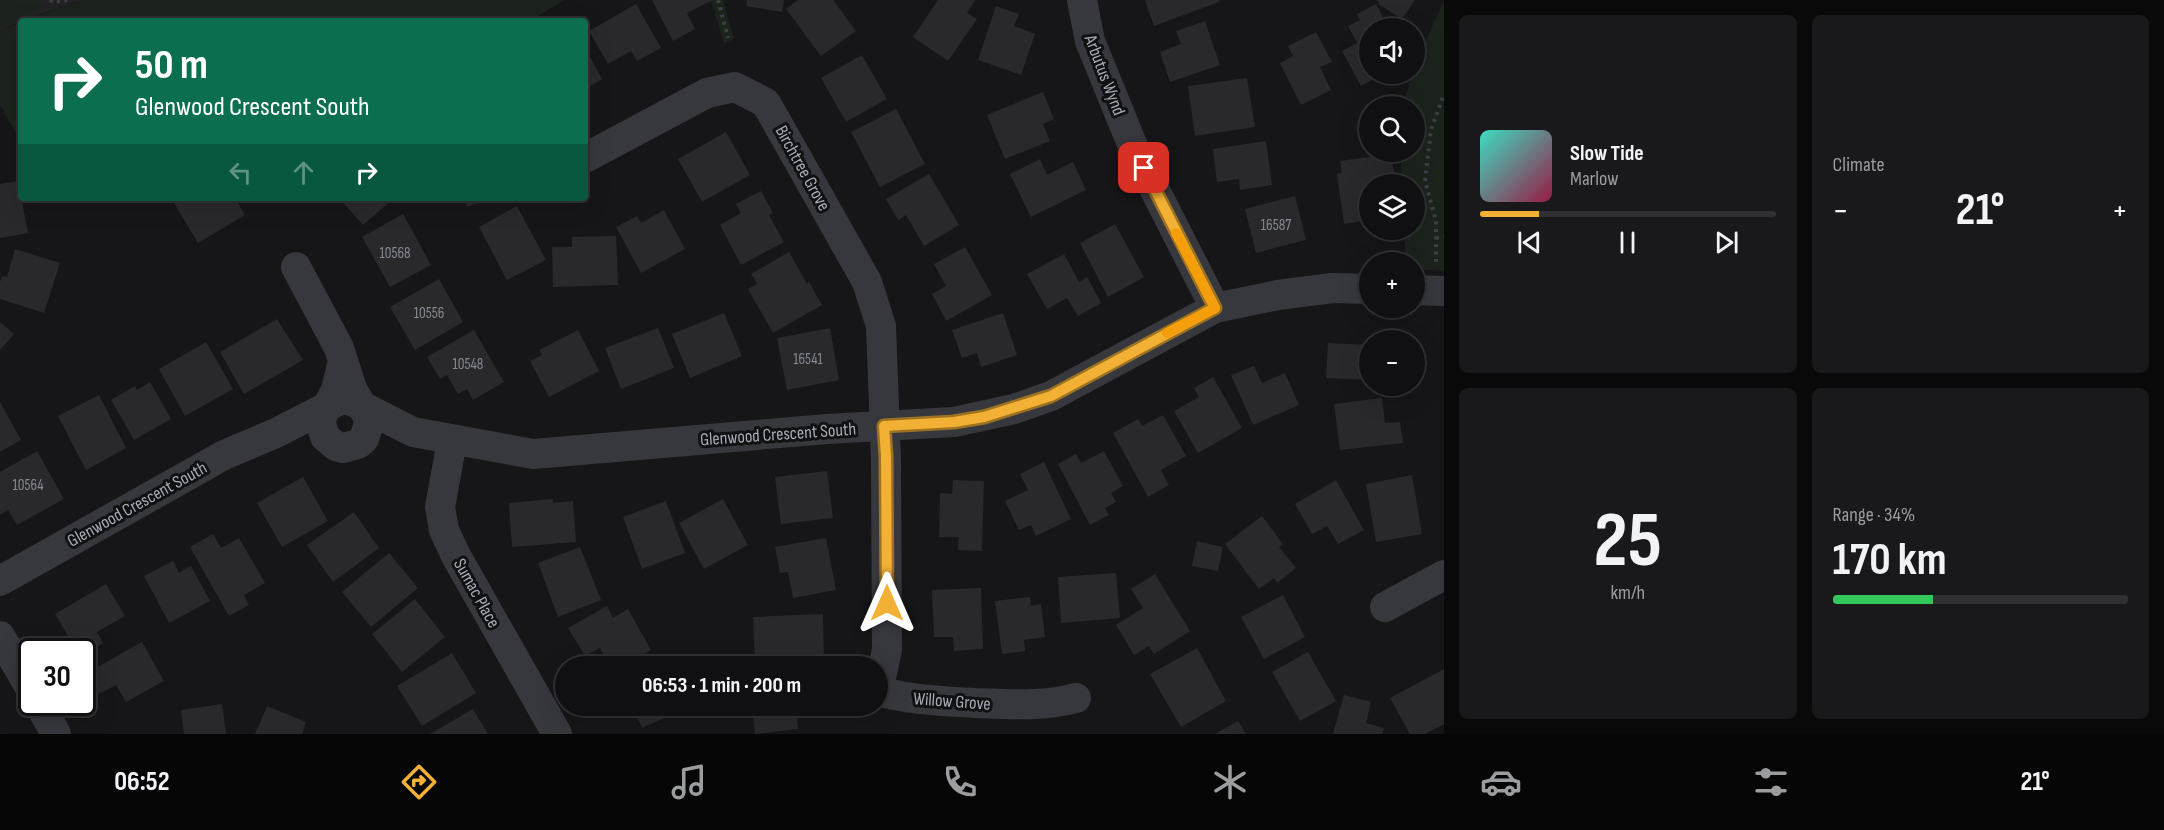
<!DOCTYPE html>
<meta charset="utf-8">
<style>
body{margin:0;font-family:"Sofia Sans Condensed",sans-serif;background:#19191b;color:#f1f3f6;height:100vh;display:flex;flex-direction:column;font-size:22px;white-space:nowrap}
*{box-sizing:border-box;margin:0}
p{font-size:20px;color:#9c9d9f}
.icon{flex:none;width:33px;height:33px;fill:none;stroke:currentColor;stroke-width:2;stroke-linecap:round;stroke-linejoin:round}
.map{position:relative;flex:1;overflow:hidden}
.sheet{display:flex;flex-direction:column;gap:15px;padding:15px;background:#09090a;width:720px}
.sheet>*{flex:none}
.banner{position:absolute;left:18px;top:18px;width:570px;height:183px;border-radius:6px;box-shadow:0 6px 24px #0002,0 0 0 2px #303032;background:#0b6e4f;color:#fff;overflow:hidden}
.tools{position:absolute;left:1359px;top:18px;display:grid;gap:12px}
.tools a{display:grid;place-items:center;width:66px;height:66px;border-radius:50%;background:#101012;box-shadow:0 6px 24px #0002,0 0 0 2px #303032;font-size:30px}
.speed{position:absolute;left:18px;top:638px;display:flex;gap:12px;font-size:30px;font-weight:700;text-align:center}
.speed>*{display:grid;place-content:center;width:78px;height:78px;border-radius:50%;background:#101012;box-shadow:0 6px 24px #0002,0 0 0 2px #303032;line-height:1}
.speed .limit{border:3px solid #111;border-radius:9px;background:#fff;color:#111}
.pin{position:absolute;display:grid;place-items:center;width:51px;height:51px;color:#fff;margin:-26px;border-radius:12px;box-shadow:0 3px 9px #0006}
.me{position:absolute;width:66px;margin:-33px;rotate:0deg;stroke-linejoin:round;filter:drop-shadow(0 0 4px #0008)}
.turn{display:flex;align-items:center;gap:21px;height:126px;padding:0 18px;font-size:27px}
.turn .icon{width:78px;height:78px;stroke-width:2.5}
.turn b{display:block;font-size:42px;line-height:51px}
.lanes{display:flex;align-items:center;height:57px;padding:0 18px;background:#0003;justify-content:center;gap:30px;direction:ltr}
.lanes .off{opacity:.35}
.big{font-size:45px;font-weight:700;line-height:1.1}
.sheet .tile{flex:1;display:flex;flex-direction:column;justify-content:center;gap:9px;min-width:0;padding:0 21px;border-radius:9px;background:#19191b}
.sheet .dial{align-items:center;gap:0}
.dial b{font-size:78px;line-height:1}
.song{display:flex;align-items:center;gap:18px}
.cover{width:72px;height:72px;border-radius:9px;background:linear-gradient(135deg,hsl(170 70% 55%),hsl(340 70% 35%))}
.played{height:6px;border-radius:3px;background:linear-gradient(90deg,#f2b134 20%,#303032 20%)}
.keys{display:flex;justify-content:space-around;direction:ltr}
.heat{display:flex;justify-content:space-between;align-items:center;font-size:33px;direction:ltr}
.charge{height:9px;border-radius:4px;background:linear-gradient(90deg,#34c759 34%,#303032 0)}
.sheet .tiles{flex:1;display:grid;gap:15px;grid-template-columns:repeat(2,1fr)}
.trip{position:absolute;left:555px;top:656px;width:333px;height:60px;border-radius:30px;background:#101012;box-shadow:0 6px 24px #0002,0 0 0 2px #303032;font-weight:700;line-height:60px;text-align:center}
.dock{display:flex;height:96px;justify-content:space-around;align-items:center;background:#060607;color:#9c9d9f}
.dock .icon{width:42px;height:42px}
.dock .on{color:#f2b134}
.dock b{font-size:27px;color:#f1f3f6}
main{display:flex;flex:1;min-height:0}
.map>svg:first-child{display:block}
</style>
<main>
<div class="map">
<svg width="1444" height="734" viewBox="0 0 1444 734">
<rect width="100%" height="100%" fill="#161618"/>
<path fill="#222225" d="M 0,0 L 82,0 L 21,21 L 0,31 Z"/>
<path fill="#1c231d" d="M 0,0 L 37,0 L 41,6 L 0,29 Z
M 82,0 L 565,0 L 529,21 L 23,21 Z
M 711,0 L 723,0 L 734,39 L 724,43 Z
M 1444,0 L 1444,271 L 1415,269 L 1414,262 L 1406,262 L 1404,230 L 1414,230 L 1414,184 L 1402,184 L 1400,152 L 1414,152 L 1414,106 L 1402,106 L 1420,54 Z
M 21,22 L 21,142 L 0,105 L 0,31 Z"/>
<path fill="#29292c" d="M 652,0 L 713,0 L 687,13 L 695,29 L 673,41 Z
M 747,0 L 784,0 L 782,12 L 746,6 Z
M 798,0 L 833,0 L 856,31 L 821,56 L 786,9 Z
M 938,0 L 975,0 L 967,13 L 977,19 L 948,61 L 913,37 Z
M 1145,0 L 1219,0 L 1219,2 L 1154,26 Z
M 1376,0 L 1415,0 L 1402,19 L 1378,4 L 1379,2 Z
M 636,4 L 661,48 L 637,61 L 631,51 L 608,64 L 589,31 Z
M 1376,4 L 1389,28 L 1370,28 L 1370,74 L 1383,74 L 1361,86 L 1342,51 L 1357,43 L 1348,26 L 1360,20 L 1357,14 Z
M 996,6 L 1019,14 L 1014,26 L 1035,34 L 1021,75 L 978,60 Z
M 1205,21 L 1220,65 L 1170,82 L 1160,52 L 1181,44 L 1176,31 Z
M 1316,32 L 1332,62 L 1320,67 L 1331,90 L 1301,105 L 1280,63 L 1293,56 L 1288,46 Z
M 585,48 L 602,79 L 585,89 Z
M 862,55 L 887,99 L 846,122 L 821,78 Z
M 1247,78 L 1255,127 L 1195,136 L 1188,86 Z
M 1043,92 L 1054,119 L 1043,124 L 1050,141 L 1005,159 L 987,115 Z
M 896,109 L 925,164 L 880,187 L 851,132 Z
M 726,132 L 750,175 L 702,202 L 678,159 Z
M 1266,141 L 1272,185 L 1240,190 L 1239,179 L 1217,182 L 1213,149 Z
M 1391,154 L 1396,184 L 1370,184 L 1370,220 L 1344,224 L 1337,174 L 1342,173 L 1340,161 Z
M 1040,159 L 1047,175 L 1073,162 L 1086,190 L 1031,217 L 1010,174 Z
M 929,174 L 959,225 L 924,246 L 906,215 L 898,220 L 886,199 Z
M 18,181 L 28,233 L 0,238 L 0,184 Z
M 761,191 L 773,213 L 769,215 L 784,242 L 741,265 L 720,225 L 741,213 L 736,204 Z
M 1295,196 L 1306,240 L 1256,253 L 1245,209 Z
M 171,198 L 235,198 L 245,215 L 198,243 Z
M 339,198 L 394,198 L 363,225 Z
M 464,198 L 491,198 L 467,207 Z
M 517,206 L 546,260 L 507,280 L 479,227 Z
M 664,210 L 685,249 L 641,273 L 616,227 L 637,216 L 641,223 Z
M 403,214 L 431,265 L 390,287 L 362,237 Z
M 1115,224 L 1144,277 L 1108,297 L 1080,243 Z
M 616,236 L 618,285 L 553,287 L 552,247 L 572,247 L 572,237 Z
M 965,247 L 992,295 L 946,321 L 932,294 L 946,286 L 934,264 Z
M 15,249 L 60,263 L 44,313 L 0,299 L 0,282 L 2,276 L 7,277 Z
M 789,252 L 807,284 L 809,282 L 822,305 L 773,333 L 748,289 L 757,284 L 751,274 Z
M 1064,254 L 1079,282 L 1087,277 L 1101,303 L 1078,316 L 1067,298 L 1047,309 L 1027,274 Z
M 439,279 L 463,322 L 415,350 L 390,307 Z
M 724,313 L 742,356 L 690,378 L 672,334 Z
M 1003,313 L 1017,355 L 981,367 L 977,353 L 962,358 L 952,330 Z
M 277,319 L 303,360 L 244,394 L 220,352 Z
M 0,322 L 14,334 L 0,350 Z
M 658,328 L 674,368 L 621,389 L 605,348 Z
M 830,328 L 839,380 L 787,390 L 777,338 Z
M 474,330 L 504,382 L 473,400 L 467,389 L 458,394 L 447,375 L 440,379 L 427,357 Z
M 578,330 L 599,371 L 549,397 L 530,361 L 542,355 L 539,350 Z
M 206,342 L 233,389 L 185,416 L 159,369 Z
M 1328,343 L 1370,345 L 1370,380 L 1326,378 Z
M 1254,366 L 1262,383 L 1285,373 L 1299,405 L 1253,425 L 1231,375 Z
M 1213,377 L 1242,428 L 1198,453 L 1174,411 L 1199,397 L 1194,388 Z
M 150,382 L 171,419 L 134,440 L 111,400 L 135,386 L 137,390 Z
M 99,395 L 126,448 L 86,470 L 58,416 Z
M 1382,398 L 1385,423 L 1400,422 L 1403,443 L 1340,450 L 1334,404 Z
M 0,402 L 21,440 L 0,452 Z
M 1163,415 L 1186,456 L 1161,470 L 1169,485 L 1148,497 L 1113,433 L 1138,419 L 1142,426 Z
M 37,451 L 64,499 L 17,525 L 8,510 L 0,515 L 0,472 Z
M 1104,451 L 1123,486 L 1111,493 L 1116,502 L 1105,508 L 1109,515 L 1090,525 L 1058,464 L 1076,454 L 1081,463 Z
M 1044,462 L 1071,519 L 1036,536 L 1031,525 L 1019,530 L 1005,501 L 1028,490 L 1020,474 Z
M 827,471 L 833,518 L 781,524 L 775,477 Z
M 1412,475 L 1422,534 L 1376,542 L 1366,484 Z
M 303,477 L 328,521 L 282,547 L 257,503 Z
M 953,480 L 984,481 L 982,551 L 958,550 L 959,537 L 939,537 L 940,493 L 952,494 Z
M 1336,480 L 1364,530 L 1338,544 L 1327,526 L 1312,534 L 1295,504 Z
M 553,499 L 553,503 L 573,501 L 576,542 L 512,547 L 509,503 Z
M 723,499 L 748,545 L 704,569 L 679,523 Z
M 666,501 L 685,553 L 642,569 L 623,517 Z
M 354,512 L 379,548 L 333,582 L 307,545 Z
M 1262,516 L 1283,544 L 1279,547 L 1296,568 L 1277,583 L 1274,578 L 1259,589 L 1225,544 Z
M 213,534 L 221,548 L 239,538 L 265,583 L 244,595 L 249,605 L 229,616 L 190,547 Z
M 826,538 L 836,590 L 793,598 L 788,572 L 780,573 L 775,547 Z
M 1197,541 L 1223,547 L 1218,571 L 1192,566 Z
M 580,547 L 601,600 L 558,617 L 538,563 Z
M 389,553 L 418,588 L 371,627 L 342,592 Z
M 173,561 L 179,573 L 191,566 L 210,601 L 169,623 L 144,576 Z
M 1116,573 L 1120,618 L 1061,623 L 1058,577 Z
M 1155,574 L 1190,631 L 1154,654 L 1149,646 L 1134,655 L 1116,625 L 1143,608 L 1131,589 Z
M 106,584 L 125,616 L 97,632 L 103,643 L 91,650 L 86,641 L 75,648 L 55,614 Z
M 981,588 L 983,649 L 954,651 L 953,637 L 934,637 L 932,590 Z
M 1283,595 L 1305,637 L 1264,659 L 1241,617 Z
M 1030,597 L 1031,606 L 1041,604 L 1045,637 L 1024,640 L 1025,651 L 1002,654 L 995,601 Z
M 415,599 L 445,637 L 402,672 L 372,634 Z
M 607,606 L 613,618 L 628,609 L 651,650 L 623,666 L 610,666 L 600,648 L 585,656 L 568,628 Z
M 823,614 L 824,661 L 755,665 L 753,617 Z
M 142,642 L 164,681 L 126,702 L 116,685 L 99,694 L 87,673 Z
M 1197,648 L 1226,701 L 1181,727 L 1150,674 Z
M 1308,652 L 1336,701 L 1300,721 L 1272,672 Z
M 452,653 L 476,693 L 422,726 L 397,686 Z
M 1444,669 L 1444,724 L 1425,734 L 1410,734 L 1390,698 Z
M 1344,695 L 1371,702 L 1366,723 L 1384,728 L 1382,734 L 1333,734 Z
M 222,704 L 226,734 L 184,734 L 181,710 Z
M 631,705 L 685,705 L 686,708 L 642,728 Z
M 752,705 L 796,705 L 798,729 L 755,734 Z
M 267,706 L 306,722 L 302,734 L 255,734 Z
M 473,709 L 488,734 L 430,734 Z
M 1238,721 L 1246,734 L 1215,734 Z"/>
<g fill="none" stroke-linecap="round" stroke-linejoin="round">
<path stroke="#3d3f44" stroke-width="4" stroke-dasharray="3 4.5" stroke-linecap="butt" d="M 50,0 L 53,2 L 68,0
M 718,0 L 728,38
M 1436,238 L 1444,237
M 1436,262 L 1436,221 L 1425,181 L 1431,130 L 1444,94"/>
<path stroke="#37383d" stroke-width="30" d="M 1082,0 L 1090,41 L 1134,149 L 1215,308
M 585,158 L 707,93 L 735,87 L 766,103 L 867,282 L 881,326 L 886,460 L 887,650 L 878,691 C 910,700 942,701 975,703 C 1009,704 1042,707 1076,698
M 296,267 L 339,348 L 352,389 L 367,415 L 369,423 L 364,439 L 358,444 L 343,448 L 336,446 L 325,437 L 321,423 L 322,416 L 336,390 L 343,361
M 1414,290 L 1444,291
M 452,441 L 440,507 L 444,530 L 455,554 L 557,734
M 0,581 L 224,455 L 276,433 L 340,400 L 348,400 L 356,403 L 413,432 L 533,454 L 827,429 L 954,422 L 1014,409 L 1051,396 L 1215,308 L 1278,295 L 1332,288 L 1370,289
M 1385,607 L 1444,575
M 0,636 L 32,691
M 38,702 L 56,734"/>
</g>
<g fill="none" stroke-linecap="round" stroke-linejoin="round">
<g stroke="#9d7322" stroke-width="15">
<path id="route" d="M 887,603 L 886,456 L 884,426 L 954,422 L 984,417 L 1051,396 L 1215,308 L 1144,168"/>
</g>
<use href="#route" stroke="#f2b134" stroke-width="10"/>
<path stroke="#f59e0b" stroke-width="10" d="M 1167,333 L 1215,308 L 1176,233"/>
</g>
<g text-anchor="middle" stroke-width="6" stroke-linejoin="round" paint-order="stroke">
<g font-size="15" fill="#888b94">
<text x="1276" y="230">16587</text>
<text x="395" y="258">10568</text>
<text x="429" y="318">10556</text>
<text x="808" y="364">16541</text>
<text x="468" y="369">10548</text>
<text x="28" y="490">10564</text>
</g>
<g font-size="18" fill="#a8adb8" stroke="#111113">
<text transform="translate(1105 75) rotate(69)" y="6">Arbutus Wynd</text>
<text transform="translate(803 168) rotate(61)" y="6">Birchtree Grove</text>
<text transform="translate(778 434) rotate(-4)" y="6">Glenwood Crescent South</text>
<text transform="translate(137 504) rotate(-29)" y="6">Glenwood Crescent South</text>
<text transform="translate(477 593) rotate(61)" y="6">Sumac Place</text>
<text transform="translate(952 701) rotate(4)" y="6">Willow Grove</text>
</g>
</g>
</svg>
<div class="tools">
<a><svg class="icon" aria-label="sound" viewBox="0 0 24 24"><path d="M4 9h4l5-4v14l-5-4H4zM17 9q2 3 0 6"/></svg></a>
<a><svg class="icon" aria-label="search" viewBox="0 0 24 24"><circle cx="10" cy="10" r="6"/><path d="M15 15l6 6"/></svg></a>
<a><svg class="icon" aria-label="layers" viewBox="0 0 24 24"><path d="M12 4l9 5-9 5-9-5zM3 14l9 5 9-5"/></svg></a>
<a>+</a>
<a>−</a>
</div>
<div class="speed"><div class="limit">30</div></div>
<div class="pin" style="left:1144px;top:168px;background:#d93025"><svg class="icon" aria-label="arrive" viewBox="0 0 24 24"><path d="M6 21V4h12l-3 4 3 4H6"/></svg></div>
<svg class="me" style="left:887px;top:603px" viewBox="-20 -20 40 40"><path d="M0-17L14 15 0 8-14 15z" fill="#f2b134" stroke="#fff" stroke-width="4"/></svg>
<div class="trip">06:53 · 1 min · 200 m</div>
<div class="banner">
<div class="turn"><svg class="icon" aria-label="right" viewBox="0 0 24 24"><path d="M7 20v-9h11M14 6l5 5-5 5"/></svg><div><b>50 m</b>Glenwood Crescent South</div></div>
<div class="lanes"><svg class="icon off" aria-label="left" viewBox="0 0 24 24"><path d="M17 20v-9H6M10 6l-5 5 5 5"/></svg><svg class="icon off" aria-label="ahead" viewBox="0 0 24 24"><path d="M12 20V5M6 11l6-6 6 6"/></svg><svg class="icon" aria-label="right" viewBox="0 0 24 24"><path d="M7 20v-9h11M14 6l5 5-5 5"/></svg></div>
</div>
</div>
<section class="sheet">
<div class="tiles">
<div class="tile">
<div class="song"><i class="cover"></i><div><b>Slow Tide</b><p>Marlow</p></div></div>
<div class="played"></div>
<div class="keys"><svg class="icon" aria-label="previous" viewBox="0 0 24 24"><path d="M18 5L8 12l10 7zM5 5v14"/></svg><svg class="icon" aria-label="pause" viewBox="0 0 24 24"><path d="M8 5v14M16 5v14"/></svg><svg class="icon" aria-label="next" viewBox="0 0 24 24"><path d="M6 5l10 7-10 7zM19 5v14"/></svg></div>
</div>
<div class="tile"><p>Climate</p>
<div class="heat"><a>−</a><b class="big">21°</b><a>+</a></div>
</div>
<div class="tile dial"><b>25</b><p>km/h</p></div>
<div class="tile"><p>Range · 34%</p><b class="big">170 km</b><div class="charge"></div></div>
</div>
</section>
</main>
<nav class="dock">
<b>06:52</b>
<svg class="icon on" aria-label="directions" viewBox="0 0 24 24"><path d="M12 3l9 9-9 9-9-9zM9 14v-3h6M13 9l2 2-2 2"/></svg>
<svg class="icon" aria-label="music" viewBox="0 0 24 24"><path d="M9 18V5l10-2v13"/><circle cx="6" cy="18" r="3"/><circle cx="16" cy="16" r="3"/></svg>
<svg class="icon" aria-label="phone" viewBox="0 0 24 24"><path d="M5 4h4l2 5-3 2q2 4 5 5l2-3 5 2v4C11 20 4 13 5 4z"/></svg>
<svg class="icon" aria-label="climate" viewBox="0 0 24 24"><path d="M12 3v18M4 7l16 10M4 17L20 7"/></svg>
<svg class="icon" aria-label="car" viewBox="0 0 24 24"><path d="M5 17H2v-5l4-1 3-4h7l3 4 3 1v5h-3M9 17h6M6 11h13"/><circle cx="7" cy="17" r="2"/><circle cx="17" cy="17" r="2"/></svg>
<svg class="icon" aria-label="filters" viewBox="0 0 24 24"><path d="M4 7h16M4 17h16"/><circle cx="9" cy="7" r="2"/><circle cx="15" cy="17" r="2"/></svg>
<b>21°</b>
</nav>
